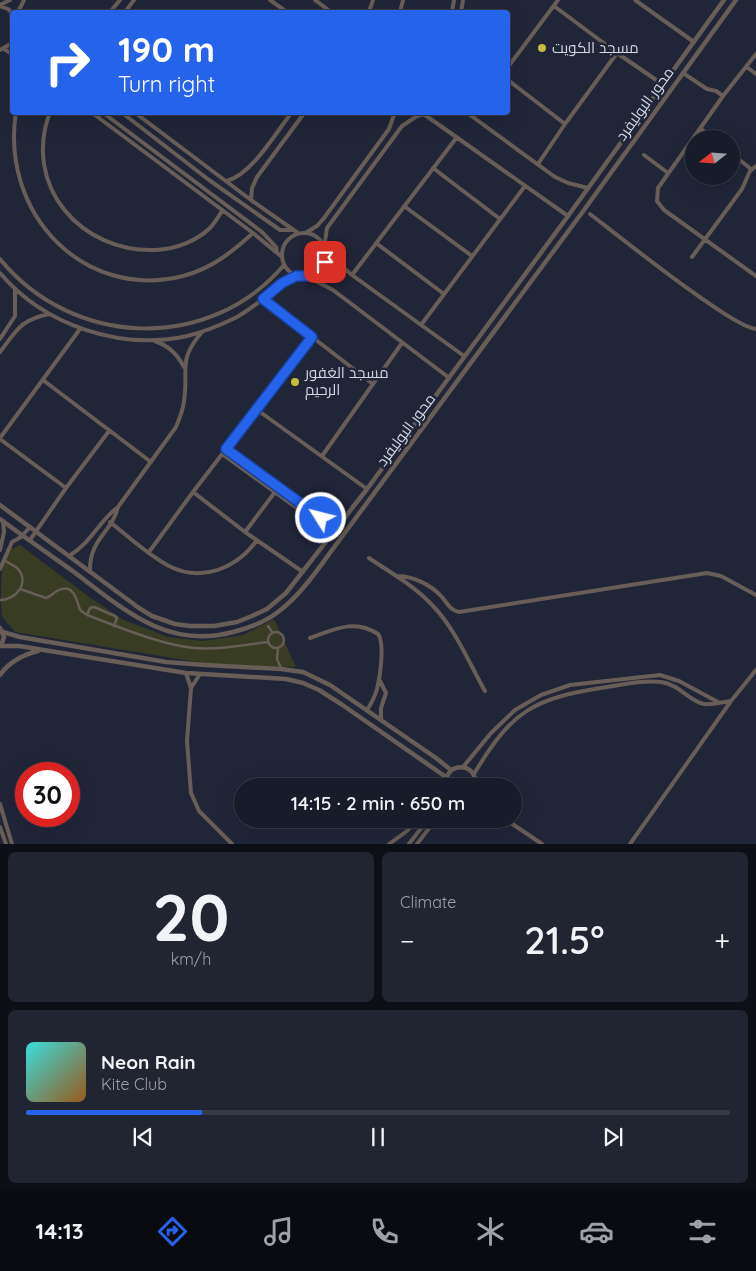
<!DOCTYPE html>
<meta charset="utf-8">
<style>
body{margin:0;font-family:Quicksand,Cairo,sans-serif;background:#212532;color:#f1f3f6;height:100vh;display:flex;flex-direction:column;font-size:19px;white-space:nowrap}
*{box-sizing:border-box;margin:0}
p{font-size:16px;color:#9fa1a8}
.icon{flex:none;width:28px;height:28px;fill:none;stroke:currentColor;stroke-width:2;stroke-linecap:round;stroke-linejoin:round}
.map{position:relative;height:844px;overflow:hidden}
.sheet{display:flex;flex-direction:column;gap:8px;padding:8px;background:#0d0f17;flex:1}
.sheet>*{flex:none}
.guide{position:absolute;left:10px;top:10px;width:500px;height:105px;border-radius:5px;box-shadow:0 5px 20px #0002,0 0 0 1px #363a47;background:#2563eb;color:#fff;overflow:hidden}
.needle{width:32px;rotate:253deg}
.tools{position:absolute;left:685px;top:130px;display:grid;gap:10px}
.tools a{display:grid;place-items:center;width:55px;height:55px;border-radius:50%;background:#181c2a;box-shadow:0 5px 20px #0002,0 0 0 1px #363a47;font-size:25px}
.speed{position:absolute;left:15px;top:762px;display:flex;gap:10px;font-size:25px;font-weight:700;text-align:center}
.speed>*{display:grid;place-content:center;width:65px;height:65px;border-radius:50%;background:#181c2a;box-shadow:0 5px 20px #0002,0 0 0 1px #363a47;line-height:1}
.speed .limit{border:8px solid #d22;background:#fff;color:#111}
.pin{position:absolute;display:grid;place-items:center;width:42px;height:42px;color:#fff;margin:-21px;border-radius:10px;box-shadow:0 2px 8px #0006}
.me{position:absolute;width:55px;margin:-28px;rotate:306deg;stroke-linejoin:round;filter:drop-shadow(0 0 4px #0008)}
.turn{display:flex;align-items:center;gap:18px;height:105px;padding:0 25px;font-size:22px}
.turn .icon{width:65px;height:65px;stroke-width:2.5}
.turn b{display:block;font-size:35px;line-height:42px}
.big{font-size:38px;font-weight:600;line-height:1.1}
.sheet .widget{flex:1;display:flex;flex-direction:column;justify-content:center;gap:8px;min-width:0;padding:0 18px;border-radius:8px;background:#212532}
.sheet .dial{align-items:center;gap:0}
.dial b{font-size:65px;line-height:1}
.song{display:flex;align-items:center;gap:15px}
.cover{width:60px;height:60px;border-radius:8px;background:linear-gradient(135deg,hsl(180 70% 55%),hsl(30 70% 35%))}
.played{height:5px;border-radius:2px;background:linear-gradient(90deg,#2563eb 25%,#363a47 25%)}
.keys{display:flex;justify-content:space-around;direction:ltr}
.heat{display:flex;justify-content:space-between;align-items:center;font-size:28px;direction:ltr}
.sheet .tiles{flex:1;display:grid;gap:8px;grid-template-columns:1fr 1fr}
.widget:last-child{grid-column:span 2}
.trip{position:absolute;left:234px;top:778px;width:288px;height:50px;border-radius:25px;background:#181c2a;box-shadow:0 5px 20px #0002,0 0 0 1px #363a47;font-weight:600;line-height:50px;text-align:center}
.menu{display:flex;height:80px;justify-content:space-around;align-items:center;background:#0a0b11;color:#9fa1a8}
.menu .icon{width:35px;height:35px}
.menu .on{color:#2563eb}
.menu b{font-size:22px;color:#f1f3f6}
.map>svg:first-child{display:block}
</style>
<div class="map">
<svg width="756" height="844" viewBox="0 0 756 844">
<rect width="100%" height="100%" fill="#202538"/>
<path fill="#373c23" d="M 20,545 L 92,599 L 124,620 L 168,637 L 202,641 L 243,635 L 274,619 L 296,667 L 215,665 L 15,632 C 11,627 5,621 2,616 C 0,601 1,567 5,552 Z"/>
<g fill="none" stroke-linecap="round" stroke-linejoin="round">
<path stroke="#685d57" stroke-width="2.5" d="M 20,589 L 46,598 C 51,596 52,594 57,591 C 73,582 77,600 80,610 L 87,615 C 119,627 161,645 194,648 C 219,650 244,645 268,642
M 0,600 C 16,600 30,583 18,569 C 14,565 8,563 4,560
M 87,615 L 90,608 L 94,607 L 115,616 L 117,618 L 114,626
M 268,626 L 272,632
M268 640a8 8 0 1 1 16 0a8 8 0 1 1-16 0Z
M 278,648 L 277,659 L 281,668"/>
<path stroke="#685d57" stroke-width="4" d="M 270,0 L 287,12
M 315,0 L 331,12
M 635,0 L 694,42
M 0,5 L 10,0
M 0,6 L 8,9 L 12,13
M 554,6 L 617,53 L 662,84
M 18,12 L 24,0
M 110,12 L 120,0
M 125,12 L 134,0
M 369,12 L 373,0
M 400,12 L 403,0
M 452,12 L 454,0
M 461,12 L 463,0
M 4,49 L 12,54
M 0,50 L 12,43
M 756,54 L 723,96 L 658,188 L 657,201 L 664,210 L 756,276
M 508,67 L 558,0
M 747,67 L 756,74
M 683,73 L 707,89 L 716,91 L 723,96
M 508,80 L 565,124
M 16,112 C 0,214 84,301 183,276 C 211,269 232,252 253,233
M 50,112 C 22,186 81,253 156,250 C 176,249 197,241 211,227 C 215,222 219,216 222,211
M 91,112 L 253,233 L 282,257
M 102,112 L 262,232 L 276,247 L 277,252
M 121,112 L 209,180 L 280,230 L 292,230
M 134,112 L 251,200 L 298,233
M 407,112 L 417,116 L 431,112
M 466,112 L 555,177 L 568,183 L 588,188
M 425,115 L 568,216
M 700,128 L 714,139
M 731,153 L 751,169
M 644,155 L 668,173
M 538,164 L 565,124 L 617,53
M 433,168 L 500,219
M 227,181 C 252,174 275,134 292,112
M 251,200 L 252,188 L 257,177 L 305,112
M 404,206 L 472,256
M 590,214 C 615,233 734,329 756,329
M 307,232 L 317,226 L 324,218 L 389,129 L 395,112
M282 255a22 22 0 1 1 44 0a22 22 0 1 1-44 0Z
M 376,243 L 444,294
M 324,248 L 327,228 L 402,126 L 417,116
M 326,253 L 352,275 L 464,356
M 692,257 L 742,189 L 750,171 L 756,166
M 0,259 C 73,348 209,353 284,265
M 0,273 C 44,325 120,351 187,336 C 204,332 221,325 237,317 C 258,305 275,288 296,276
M 352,275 L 457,137
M 308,277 L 333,290 L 448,377
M 263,299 L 373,384
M 421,325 L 525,186
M 0,339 L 15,316 L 15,289
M 155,341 C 169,346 177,354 184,367
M 0,352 C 17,330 20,320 49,314
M 43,380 L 151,462
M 256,409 L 367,489
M 0,438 L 80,329
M 0,439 L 66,488
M 226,449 L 337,529
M 222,454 L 333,534
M 322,456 L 402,343
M 193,492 L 245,532 L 303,572
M 110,522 C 129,537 148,555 169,566 C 202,583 237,568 257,540
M 245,532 L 275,492
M 30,540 L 66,488 L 109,431
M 0,550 L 4,532 L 3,521
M 149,552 L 193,492 L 312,337
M 69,556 C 92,542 99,521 118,507 L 176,427 C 179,419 183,411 184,401 C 189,369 177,361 202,332
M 369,558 C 391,573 415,586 433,606 C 456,630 469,663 485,691
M 0,569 L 12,542 L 21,537 L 30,527
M 90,572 C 89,538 112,533 118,507
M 396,576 C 413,576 430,584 442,597 C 448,604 450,610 459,612 L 707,573 L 721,576 L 756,595
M 310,638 C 333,630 355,618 378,634 C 385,643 380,677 377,689 C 375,696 371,704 367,710
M 186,673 L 191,688 L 187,741 L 191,793 L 199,811 L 232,844
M 379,679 L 386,693 L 381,708 L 381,720
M 191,688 L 200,674
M 463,767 L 491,733 L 515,710 L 541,695 L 570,685 L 660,675 L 679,681 L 718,702
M 474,774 C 512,710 534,698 607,687 C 625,684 643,680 661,682 C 679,684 690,702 704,704 C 712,705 723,702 731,701
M 436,786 L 439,780 L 446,777
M 0,804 L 12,844
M 505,819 L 542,844
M 0,827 L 6,844
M 389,844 L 407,831 L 418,819
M 409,844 L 428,819
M 417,844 L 436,819
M 630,844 L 731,701 L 756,670"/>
<path stroke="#685d57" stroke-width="4.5" d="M 0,505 L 139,608 L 152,616 L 175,624 L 190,626 L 214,626 L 237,622 L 252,616 L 267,609 L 286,593 L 367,489 L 568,216 L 724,0
M 0,519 C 24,537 49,554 74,572 C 123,609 167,650 233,632 C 249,628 265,622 278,612 C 301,595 318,569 335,546 L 584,210 L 736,0
M 0,628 L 4,637 L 1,646
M 3,632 L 20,637 L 166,662 L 205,665 L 281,669 L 303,672 L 330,685 L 436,758 L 451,770
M 1,646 L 19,646 L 186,673 L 286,679 L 303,683 L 319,690 L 341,704 L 446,777
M 0,675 C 9,662 22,655 38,651
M 446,786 C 443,761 479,761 475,786"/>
</g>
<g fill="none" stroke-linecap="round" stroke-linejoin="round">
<g stroke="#184099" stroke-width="12">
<path id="route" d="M 321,518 L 226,449 L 312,337 L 263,299 L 282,283 L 296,276 L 308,276 L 317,273 L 325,262"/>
</g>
<use href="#route" stroke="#2563eb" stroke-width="9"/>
</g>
<g fill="#c5bc3d" stroke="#202538" stroke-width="2">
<circle cx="542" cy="48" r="5"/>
<circle cx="295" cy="382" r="5"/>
</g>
<g text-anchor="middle" stroke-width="5" stroke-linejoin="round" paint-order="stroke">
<g font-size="15" fill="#d3d7e4" stroke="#202538" text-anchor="start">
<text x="552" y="53">مسجد الكويت</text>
<text x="305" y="378">مسجد الغفور<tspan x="305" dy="17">الرحيم</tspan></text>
</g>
<g font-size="15" fill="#d3d7e4" stroke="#202538">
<text transform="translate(645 104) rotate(-54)" y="5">محور البوليفرد</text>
<text transform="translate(406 430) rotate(-53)" y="5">محور البوليفرد</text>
</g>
</g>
</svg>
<div class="tools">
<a><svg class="needle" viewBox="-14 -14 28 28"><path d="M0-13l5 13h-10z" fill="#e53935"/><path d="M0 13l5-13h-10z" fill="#9fa1a8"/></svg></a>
</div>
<div class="speed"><div class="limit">30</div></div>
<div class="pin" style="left:325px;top:262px;background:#d93025"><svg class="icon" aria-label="arrive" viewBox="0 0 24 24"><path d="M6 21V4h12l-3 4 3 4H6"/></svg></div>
<svg class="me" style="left:321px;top:518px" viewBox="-20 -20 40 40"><circle r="17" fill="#2563eb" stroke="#fff" stroke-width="3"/><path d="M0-11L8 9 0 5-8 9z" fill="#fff"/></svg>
<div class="trip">14:15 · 2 min · 650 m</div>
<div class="guide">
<div class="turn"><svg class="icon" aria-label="right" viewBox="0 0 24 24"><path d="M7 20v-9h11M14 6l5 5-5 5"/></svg><div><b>190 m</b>Turn right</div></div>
</div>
</div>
<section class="sheet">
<div class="tiles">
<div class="widget dial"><b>20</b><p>km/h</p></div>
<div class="widget"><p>Climate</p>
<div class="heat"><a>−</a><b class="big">21.5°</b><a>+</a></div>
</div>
<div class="widget">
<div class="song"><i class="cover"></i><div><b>Neon Rain</b><p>Kite Club</p></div></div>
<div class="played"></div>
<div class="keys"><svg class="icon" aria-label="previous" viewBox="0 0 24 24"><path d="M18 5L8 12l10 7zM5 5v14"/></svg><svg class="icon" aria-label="pause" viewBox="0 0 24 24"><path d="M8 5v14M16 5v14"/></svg><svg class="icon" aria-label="next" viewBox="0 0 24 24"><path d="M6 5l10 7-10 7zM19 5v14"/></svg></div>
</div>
</div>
</section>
<nav class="menu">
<b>14:13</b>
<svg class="icon on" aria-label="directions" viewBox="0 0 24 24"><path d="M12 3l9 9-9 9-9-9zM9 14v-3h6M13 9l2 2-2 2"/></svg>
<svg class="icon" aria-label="music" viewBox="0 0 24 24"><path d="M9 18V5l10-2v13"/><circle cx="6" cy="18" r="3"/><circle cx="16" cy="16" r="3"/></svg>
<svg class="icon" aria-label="phone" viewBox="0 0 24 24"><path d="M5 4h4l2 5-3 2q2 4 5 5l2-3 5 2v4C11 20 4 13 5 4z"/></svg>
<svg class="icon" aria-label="climate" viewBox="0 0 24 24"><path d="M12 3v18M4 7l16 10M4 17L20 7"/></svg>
<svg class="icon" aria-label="car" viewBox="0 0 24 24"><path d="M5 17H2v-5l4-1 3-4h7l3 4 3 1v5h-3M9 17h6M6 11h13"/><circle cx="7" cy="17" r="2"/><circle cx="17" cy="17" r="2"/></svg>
<svg class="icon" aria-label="filters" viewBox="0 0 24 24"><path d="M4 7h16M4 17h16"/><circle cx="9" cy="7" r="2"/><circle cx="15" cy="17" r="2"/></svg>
</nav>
